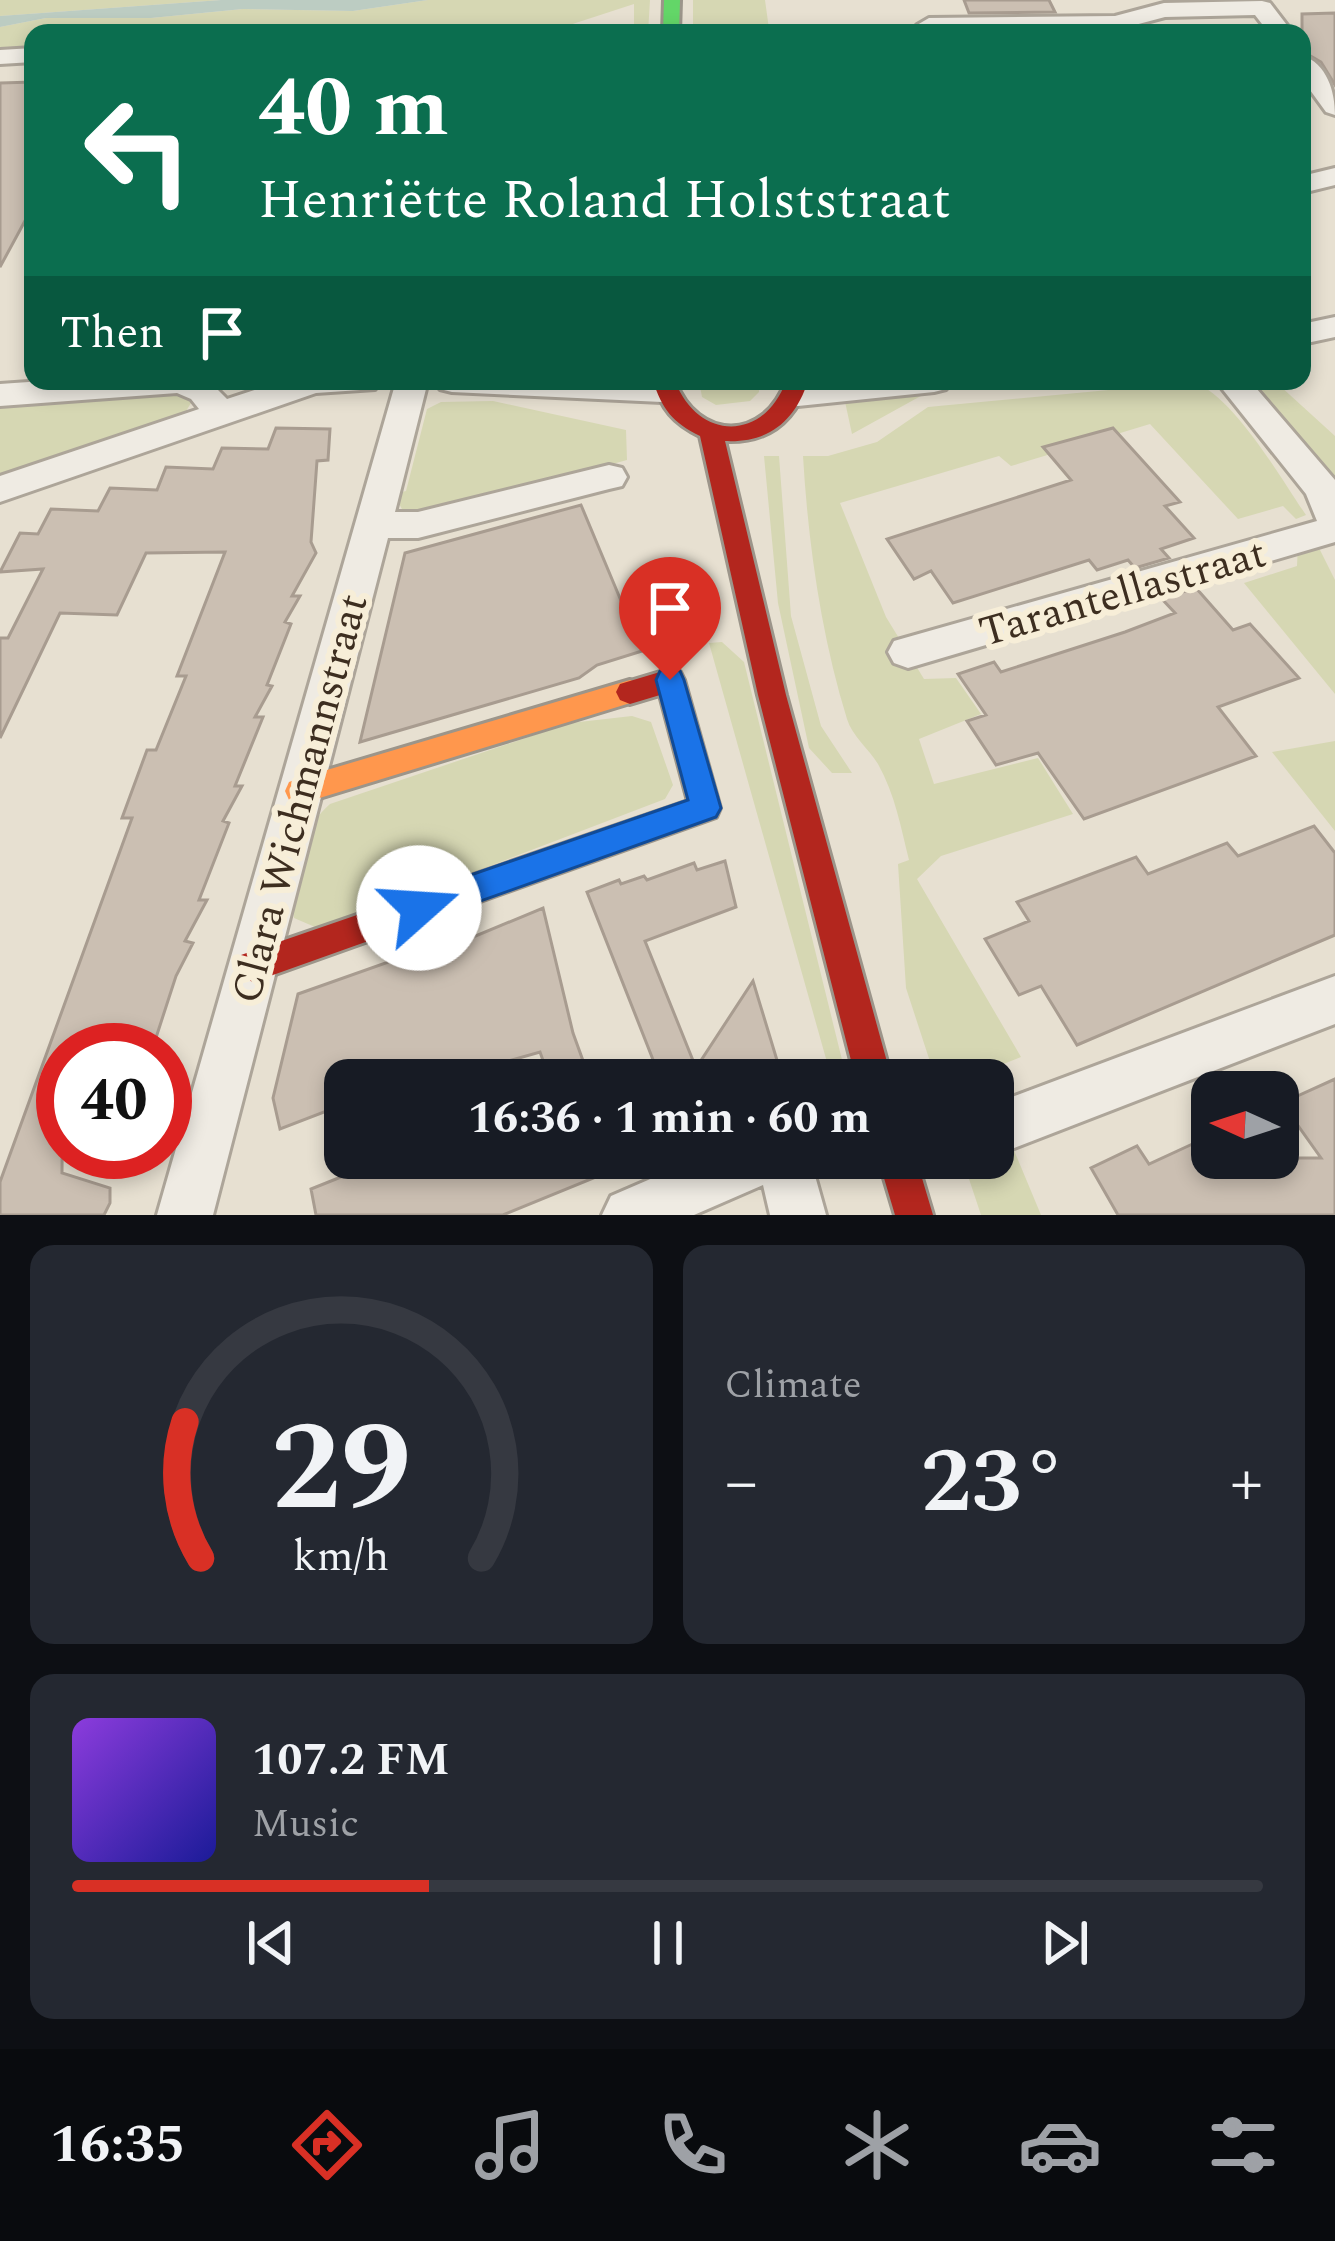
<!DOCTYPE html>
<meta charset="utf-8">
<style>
body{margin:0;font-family:Spectral,serif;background:#242831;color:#f1f3f6;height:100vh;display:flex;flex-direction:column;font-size:45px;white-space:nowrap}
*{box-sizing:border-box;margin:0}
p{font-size:39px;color:#9ea1a6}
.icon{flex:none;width:66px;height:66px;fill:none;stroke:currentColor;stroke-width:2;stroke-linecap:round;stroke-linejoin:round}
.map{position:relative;height:1215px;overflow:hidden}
.panel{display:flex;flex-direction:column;gap:30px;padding:30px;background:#0d0f14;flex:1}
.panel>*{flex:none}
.banner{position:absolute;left:24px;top:24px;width:1287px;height:366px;border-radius:24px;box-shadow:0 6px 18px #0003;background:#0b6e4f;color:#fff;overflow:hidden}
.needle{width:78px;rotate:273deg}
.controls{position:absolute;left:1191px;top:1071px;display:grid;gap:24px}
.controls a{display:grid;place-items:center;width:108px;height:108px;border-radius:24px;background:#171b24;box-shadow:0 6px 18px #0003;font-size:60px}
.speed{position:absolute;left:36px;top:1023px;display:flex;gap:24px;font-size:60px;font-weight:700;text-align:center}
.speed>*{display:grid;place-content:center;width:156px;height:156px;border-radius:50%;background:#171b24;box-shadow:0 6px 18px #0003;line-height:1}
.speed .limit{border:18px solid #d22;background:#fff;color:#111}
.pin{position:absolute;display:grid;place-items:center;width:102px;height:102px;color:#fff;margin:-123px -51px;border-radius:50% 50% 50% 0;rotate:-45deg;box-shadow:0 0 12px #0007}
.pin .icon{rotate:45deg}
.me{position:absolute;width:132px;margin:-66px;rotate:71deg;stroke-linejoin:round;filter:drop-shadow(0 0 9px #0008)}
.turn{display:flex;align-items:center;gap:42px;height:252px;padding:0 36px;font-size:54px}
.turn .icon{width:156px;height:156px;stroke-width:2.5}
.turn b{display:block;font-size:84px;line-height:102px}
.then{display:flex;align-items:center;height:114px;padding:0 36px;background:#0003;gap:24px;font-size:45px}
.big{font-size:90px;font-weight:700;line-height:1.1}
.panel .tile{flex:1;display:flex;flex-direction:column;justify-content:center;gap:18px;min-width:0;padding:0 42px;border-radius:24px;background:#242831}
.panel .dial{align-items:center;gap:0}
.dial svg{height:312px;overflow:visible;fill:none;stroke:#363941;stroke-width:7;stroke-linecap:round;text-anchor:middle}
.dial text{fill:#f1f3f6;stroke:none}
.song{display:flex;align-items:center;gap:36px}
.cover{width:144px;height:144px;border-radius:18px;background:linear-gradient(135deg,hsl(270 70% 55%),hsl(240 70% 35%))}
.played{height:12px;border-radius:6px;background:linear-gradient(90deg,#d93025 30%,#363941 30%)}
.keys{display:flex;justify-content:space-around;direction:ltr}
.heat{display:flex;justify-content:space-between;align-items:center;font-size:66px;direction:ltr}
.panel .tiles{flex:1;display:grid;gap:30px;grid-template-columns:1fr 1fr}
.tile:last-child{grid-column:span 2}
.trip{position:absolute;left:324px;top:1059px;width:690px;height:120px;border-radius:24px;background:#171b24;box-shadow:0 6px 18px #0003;font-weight:700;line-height:120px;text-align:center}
.menu{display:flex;height:192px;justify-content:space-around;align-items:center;background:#090b0e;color:#9ea1a6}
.menu .icon{width:84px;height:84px}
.menu .selected{color:#d93025}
.menu b{font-size:54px;color:#f1f3f6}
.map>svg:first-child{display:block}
</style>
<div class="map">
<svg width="1335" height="1215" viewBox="0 0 1335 1215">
<rect width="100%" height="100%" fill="#e7e0d1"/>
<path fill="#d6d7b3" d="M 0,0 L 221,0 L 0,16 Z
M 428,0 L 650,0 L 648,33 L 634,33 L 634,4 L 545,33 L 33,33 L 33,53 L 0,54 L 0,27 L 46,18 L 151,18 L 243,9 L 353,11 Z
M 693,0 L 765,0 L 769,29 L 775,33 L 693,33 Z
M 699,381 L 759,381 L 759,392 L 750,401 L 716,405 L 702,397 Z
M 1254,381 L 1288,381 L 1279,385 L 1335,436 L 1335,482 Z
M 1193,382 C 1234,396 1281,479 1306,515 L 1296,519 L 1283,506 L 1238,519 L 1150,424 L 1011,466 L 999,456 L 840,503 L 886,617 L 924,679 L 956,678 L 981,714 L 919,739 L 934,784 L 1038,758 L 1073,814 L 941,856 L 917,879 L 1021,1057 L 983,1072 L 985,1080 L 936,1080 L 906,988 L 898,864 L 909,860 C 901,828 895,794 878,764 C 869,749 852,736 847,719 C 821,635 808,542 803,456 L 828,456 L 877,442 L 928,407 Z
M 172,387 L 187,393 L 191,403 L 183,416 L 0,475 L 0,403 Z
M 928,392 L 852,434 L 844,397 Z
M 493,401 L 626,430 L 627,460 L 423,516 L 404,513 L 394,494 L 406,491 L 427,409 L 441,402 Z
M 764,456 L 779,456 L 791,616 L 821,726 L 852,773 L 832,773 L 809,748 L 778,603 Z
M 1298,545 L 1318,546 L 1335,580 L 1335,694 L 1244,583 L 1297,566 Z
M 722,642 L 744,662 L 847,1080 L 832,1080 L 709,643 Z
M 632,716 L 651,722 L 673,785 L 665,799 L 322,930 L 294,918 C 288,879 300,830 330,804 L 570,723 Z
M 1335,741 L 1335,831 L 1272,752 Z
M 993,1100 L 1041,1215 L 981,1215 L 962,1158 L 993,1158 Z"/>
<path fill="#bcccc2" d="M 221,0 L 428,0 L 353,11 L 243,9 L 151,18 L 46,18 L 0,27 L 0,16 Z"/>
<path fill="#cbbfb2" stroke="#a89c90" stroke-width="3" d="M 964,0 L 1049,0 L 1055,12 L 969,13 Z
M 1335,13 L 1335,85 L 1321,62 L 1302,51 L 1302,14 Z
M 33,82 L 33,206 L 0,267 L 0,83 Z
M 276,428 L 330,429 L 328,460 L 317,461 L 311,542 L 316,553 L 292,596 L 300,596 L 285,622 L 291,624 L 267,685 L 272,686 L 255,717 L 263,717 L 235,786 L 242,786 L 223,821 L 229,823 L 199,900 L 207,900 L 185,941 L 193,943 L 176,976 L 152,1050 L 63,1050 L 62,1173 L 110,1188 L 110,1203 L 104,1215 L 0,1215 L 0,1182 L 132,818 L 122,818 L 147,750 L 156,750 L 186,676 L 177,676 L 225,552 L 146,553 L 117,615 L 60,613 L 0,738 L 0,638 L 8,638 L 43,569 L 0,572 L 20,533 L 38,534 L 51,509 L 98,511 L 110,488 L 157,490 L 166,467 L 213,469 L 222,448 L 268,449 Z
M 1113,428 L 1180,502 L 1165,506 L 1194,538 L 1161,549 L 1169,558 L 1135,568 L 1128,560 L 1097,570 L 1089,560 L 953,603 L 931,571 L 914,579 L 887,539 L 1071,480 L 1043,447 Z
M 581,505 L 642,651 L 597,665 L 579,678 L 360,742 L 405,553 Z
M 1196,588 L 1233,630 L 1250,624 L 1299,678 L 1218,707 L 1256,756 L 1084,819 L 1038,753 L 996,765 L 967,721 L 986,715 L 958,674 L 994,662 L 1001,672 L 1125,632 L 1175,613 L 1161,598 Z
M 1314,826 L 1335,853 L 1335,935 L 1077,1045 L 1041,986 L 1019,995 L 985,939 L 1029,921 L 1017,902 L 1136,857 L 1148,874 L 1227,843 L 1238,856 Z
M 725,861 L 736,907 L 645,941 L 696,1068 L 753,981 L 783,1080 L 661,1080 L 587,892 L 619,880 L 621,884 L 644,876 L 647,880 L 694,863 L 697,870 Z
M 543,908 L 573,1033 L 590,1080 L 550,1080 L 540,1052 L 477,1070 L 479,1080 L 345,1080 L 345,1104 L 280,1129 L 273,1098 L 298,994 L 439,944 L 442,950 Z
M 1335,1079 L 1335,1215 L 1118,1215 L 1091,1168 L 1137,1146 L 1149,1164 L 1212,1135 L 1212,1158 L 1321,1158 L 1282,1103 Z
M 348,1158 L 640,1158 L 640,1159 L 503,1215 L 316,1215 L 311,1189 L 351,1173 Z"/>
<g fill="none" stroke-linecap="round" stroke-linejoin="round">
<g stroke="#ada599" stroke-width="6">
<path id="street" d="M 1262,1 L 1270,3 L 1293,33 L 1269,33 L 1255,15 L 1165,17 L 1116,30 L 919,33 L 917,25 L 929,18 L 1115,16 L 1164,3 Z
M 33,48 L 33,62 L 0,64 L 0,50 Z
M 1302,55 C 1327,64 1335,91 1335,115 L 1326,112 L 1302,79 Z
M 1335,168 L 1335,185 L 1302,193 L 1302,176 Z
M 1335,317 L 1335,337 L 1302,344 L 1302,324 Z
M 43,381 L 209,381 L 227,399 L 282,381 L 379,381 L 375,389 L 316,393 L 0,502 L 0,476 L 199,409 L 191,399 L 177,393 L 0,406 L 0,384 Z
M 396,381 L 428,381 L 395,512 L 418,512 L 609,465 L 622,468 L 627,477 L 622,486 L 609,489 L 418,538 L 388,538 L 213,1215 L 157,1215 Z
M 436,381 L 665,381 L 679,391 L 674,399 L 662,402 L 452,392 L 440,389 Z
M 828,381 L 950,381 L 946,389 L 934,392 L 798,406 L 786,403 L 781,395 L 786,387 Z
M 1216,381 L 1250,381 L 1335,480 L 1335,542 L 908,668 L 894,663 L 888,652 L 894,641 L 1317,521 L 1306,494 Z
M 1335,976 L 1335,1024 L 1009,1150 L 993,1144 L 993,1104 Z
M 699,1158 L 810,1158 L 826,1215 L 770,1215 L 763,1185 L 694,1215 L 602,1215 L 611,1196 Z"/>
</g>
<g stroke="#9c958a" stroke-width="6">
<path id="fast" d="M 664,0 L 680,0 L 679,33 L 663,33 Z"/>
</g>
<g stroke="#9c958a" stroke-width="6">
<path id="slow" d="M 630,680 L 640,684 L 644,692 L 640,700 L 300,804 L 289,800 L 285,791 L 289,782 L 300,778 Z"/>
</g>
<g stroke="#9c958a" stroke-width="6">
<path id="jam" d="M 653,381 L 675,381 C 698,441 764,442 786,381 L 808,381 C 795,421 769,443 725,441 L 786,695 L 892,1080 L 856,1080 L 758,695 L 700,436 C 673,423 662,409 653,381 Z
M 670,669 L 680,672 L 684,680 L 720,808 L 716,817 L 253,982 L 241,977 L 236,966 L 241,955 L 688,801 L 660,695 L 630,704 L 620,700 L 616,692 L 620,684 Z
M 878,1158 L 916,1158 L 933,1215 L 895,1215 Z"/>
</g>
<use href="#street" fill="#efebe3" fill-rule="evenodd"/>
<use href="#fast" fill="#63d668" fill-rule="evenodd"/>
<use href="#slow" fill="#ff974d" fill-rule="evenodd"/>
<use href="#jam" fill="#b3261e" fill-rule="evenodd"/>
</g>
<path fill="#1a73e8" stroke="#114b97" stroke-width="3" d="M 670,668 L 680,671 L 684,680 L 721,808 L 716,817 L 419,923 L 407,919 L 403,908 L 407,897 L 688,800 L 656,680 L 660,671 Z"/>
<g text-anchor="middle" stroke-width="12" stroke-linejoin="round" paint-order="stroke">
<g font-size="42" fill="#3d2e20" stroke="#f7eed8">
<text transform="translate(1122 591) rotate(-16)" y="15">Tarantellastraat</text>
<text transform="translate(298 798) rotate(-75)" y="15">Clara Wichmannstraat</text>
</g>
</g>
</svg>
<div class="controls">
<a><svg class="needle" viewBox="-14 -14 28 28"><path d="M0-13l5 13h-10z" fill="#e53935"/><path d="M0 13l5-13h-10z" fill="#9ea1a6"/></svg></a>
</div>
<div class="speed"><div class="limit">40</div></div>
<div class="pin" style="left:670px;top:680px;background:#d93025"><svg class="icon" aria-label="arrive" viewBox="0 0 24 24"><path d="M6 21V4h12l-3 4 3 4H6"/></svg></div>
<svg class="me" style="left:419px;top:908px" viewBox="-20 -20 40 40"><circle r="19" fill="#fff"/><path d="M0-13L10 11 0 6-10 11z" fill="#1a73e8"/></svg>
<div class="trip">16:36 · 1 min · 60 m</div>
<div class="banner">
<div class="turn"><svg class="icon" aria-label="left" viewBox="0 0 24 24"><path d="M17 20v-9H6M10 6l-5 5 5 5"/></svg><div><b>40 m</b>Henriëtte Roland Holststraat</div></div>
<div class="then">Then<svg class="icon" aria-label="arrive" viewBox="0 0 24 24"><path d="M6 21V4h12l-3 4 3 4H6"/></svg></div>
</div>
</div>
<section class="panel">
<div class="tiles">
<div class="tile dial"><svg viewBox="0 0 100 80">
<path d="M14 69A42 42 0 1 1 86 69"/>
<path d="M14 69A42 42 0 0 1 10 34" stroke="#d93025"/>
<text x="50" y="56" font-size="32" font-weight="700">29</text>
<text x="50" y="72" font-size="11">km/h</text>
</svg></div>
<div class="tile"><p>Climate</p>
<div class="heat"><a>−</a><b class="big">23°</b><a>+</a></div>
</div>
<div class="tile">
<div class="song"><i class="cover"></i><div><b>107.2 FM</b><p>Music</p></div></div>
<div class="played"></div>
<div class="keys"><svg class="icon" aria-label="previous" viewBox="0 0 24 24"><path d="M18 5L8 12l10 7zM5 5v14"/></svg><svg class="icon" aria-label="pause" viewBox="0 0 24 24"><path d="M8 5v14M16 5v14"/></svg><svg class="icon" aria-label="next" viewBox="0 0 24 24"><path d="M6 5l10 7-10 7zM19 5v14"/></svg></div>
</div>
</div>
</section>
<nav class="menu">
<b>16:35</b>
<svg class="icon selected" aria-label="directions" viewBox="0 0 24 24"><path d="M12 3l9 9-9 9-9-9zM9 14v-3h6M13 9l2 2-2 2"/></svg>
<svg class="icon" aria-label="music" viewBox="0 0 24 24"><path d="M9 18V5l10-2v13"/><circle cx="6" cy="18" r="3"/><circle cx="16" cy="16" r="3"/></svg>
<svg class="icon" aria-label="phone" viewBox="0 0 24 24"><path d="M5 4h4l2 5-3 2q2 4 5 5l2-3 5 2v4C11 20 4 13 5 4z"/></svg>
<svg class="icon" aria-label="climate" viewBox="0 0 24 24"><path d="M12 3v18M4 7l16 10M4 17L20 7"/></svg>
<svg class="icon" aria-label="car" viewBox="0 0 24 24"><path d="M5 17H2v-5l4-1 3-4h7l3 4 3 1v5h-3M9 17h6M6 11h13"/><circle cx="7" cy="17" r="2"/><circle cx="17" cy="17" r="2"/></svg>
<svg class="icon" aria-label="filters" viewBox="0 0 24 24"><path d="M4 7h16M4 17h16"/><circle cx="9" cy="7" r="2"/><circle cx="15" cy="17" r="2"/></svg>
</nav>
